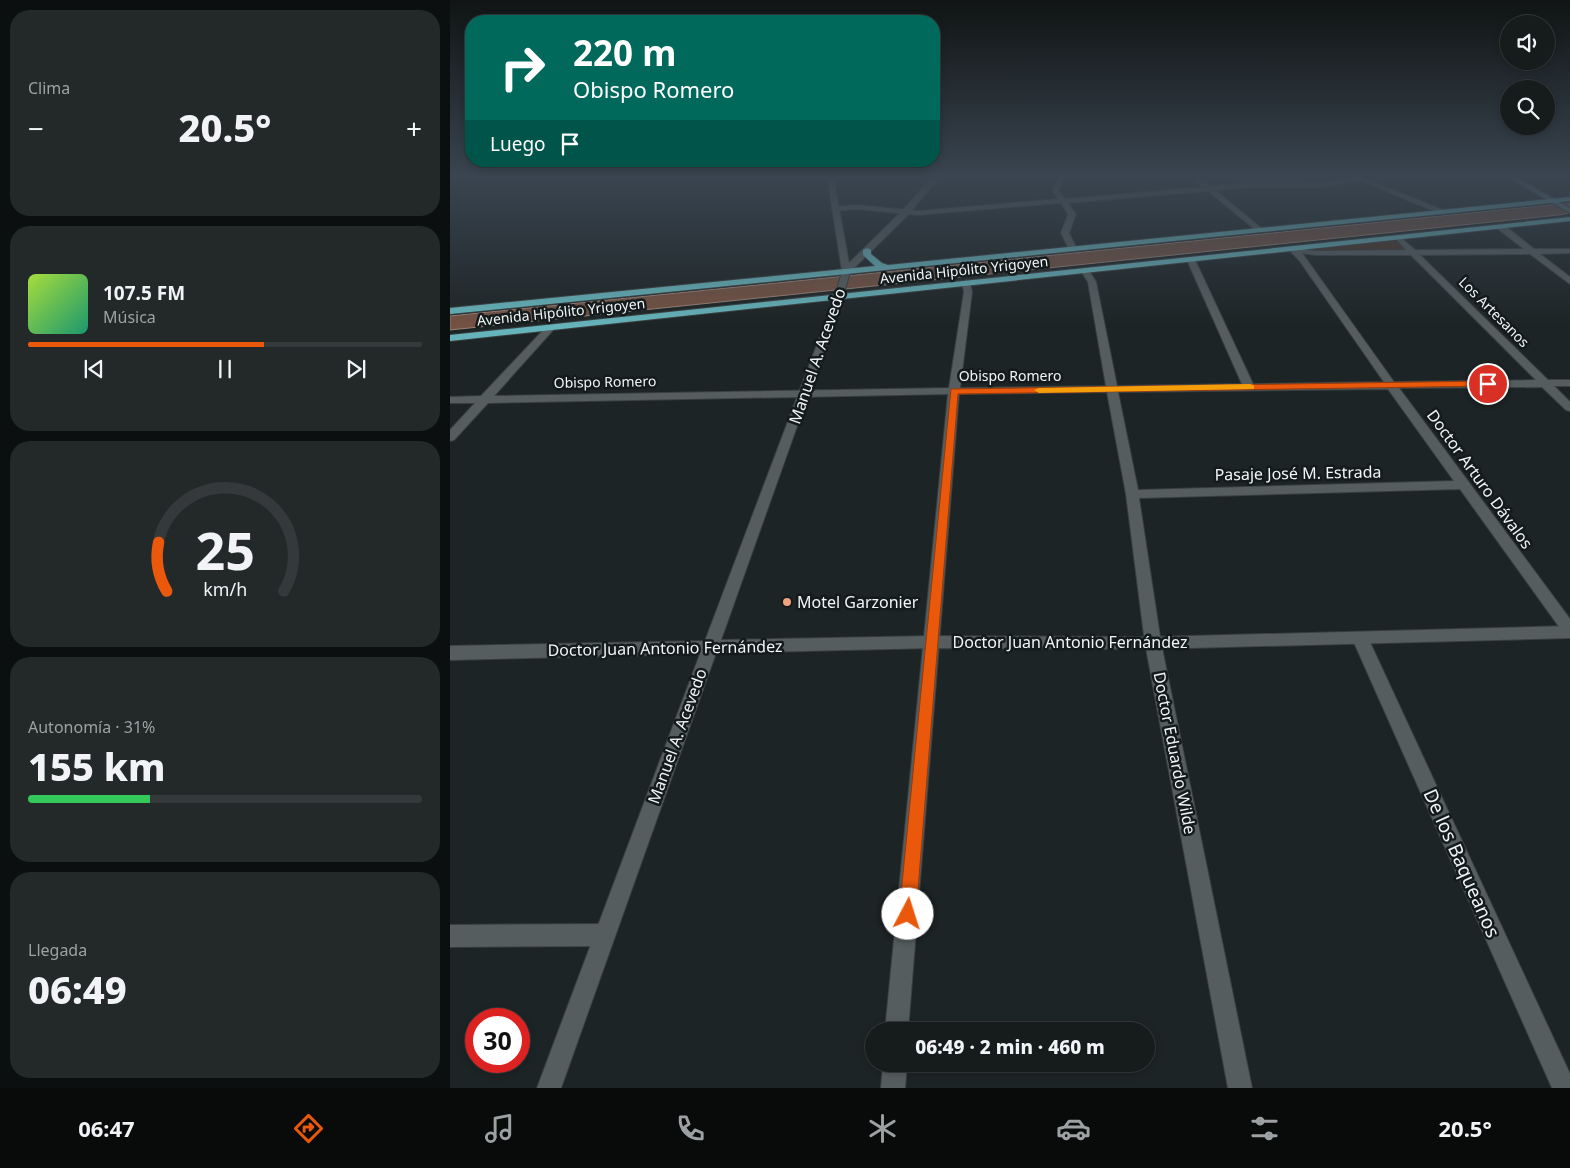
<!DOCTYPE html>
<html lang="es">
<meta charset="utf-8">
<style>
body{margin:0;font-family:"Noto Sans",sans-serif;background:#232829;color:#f1f3f6;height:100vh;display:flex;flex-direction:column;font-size:19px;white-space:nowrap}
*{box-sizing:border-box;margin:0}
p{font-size:16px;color:#9ea1a3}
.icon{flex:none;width:28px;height:28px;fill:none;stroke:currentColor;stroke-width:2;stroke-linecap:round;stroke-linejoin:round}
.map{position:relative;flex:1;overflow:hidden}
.panel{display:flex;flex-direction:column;gap:10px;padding:10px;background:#0c0f0f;width:450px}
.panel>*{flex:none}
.banner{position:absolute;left:15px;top:15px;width:475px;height:152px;border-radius:20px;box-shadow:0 2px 8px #0003,0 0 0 1px #35393b;background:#00695c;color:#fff;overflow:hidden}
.controls{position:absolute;left:1050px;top:15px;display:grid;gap:10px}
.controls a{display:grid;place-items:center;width:55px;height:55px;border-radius:50%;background:#161b1c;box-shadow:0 2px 8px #0003,0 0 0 1px #35393b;font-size:25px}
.speed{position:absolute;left:15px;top:1008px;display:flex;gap:10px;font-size:25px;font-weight:700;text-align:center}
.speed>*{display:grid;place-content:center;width:65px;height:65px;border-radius:50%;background:#161b1c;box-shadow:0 2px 8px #0003,0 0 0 1px #35393b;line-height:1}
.speed .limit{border:8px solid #d22;background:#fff;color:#111}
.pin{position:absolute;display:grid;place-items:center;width:42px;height:42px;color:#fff;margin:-21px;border:2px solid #fff;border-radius:50%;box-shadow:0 1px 5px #0007}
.me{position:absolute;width:55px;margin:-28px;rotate:5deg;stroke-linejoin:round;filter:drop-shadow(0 0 4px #0008)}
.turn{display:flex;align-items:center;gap:18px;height:105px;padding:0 25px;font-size:22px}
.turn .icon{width:65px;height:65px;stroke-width:2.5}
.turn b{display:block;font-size:35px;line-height:42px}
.then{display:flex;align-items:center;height:48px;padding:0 25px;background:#0003;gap:10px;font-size:19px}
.big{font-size:38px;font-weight:800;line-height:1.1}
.panel .card{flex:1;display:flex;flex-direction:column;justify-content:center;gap:8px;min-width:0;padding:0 18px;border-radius:20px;background:#232829}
.panel .dial{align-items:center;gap:0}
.dial svg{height:130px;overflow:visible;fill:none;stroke:#35393b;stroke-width:7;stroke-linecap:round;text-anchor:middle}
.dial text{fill:#f1f3f6;stroke:none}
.song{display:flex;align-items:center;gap:15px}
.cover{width:60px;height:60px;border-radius:8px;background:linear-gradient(135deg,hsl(80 70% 55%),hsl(160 70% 35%))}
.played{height:5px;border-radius:2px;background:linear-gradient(90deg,#ea580c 60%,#35393b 60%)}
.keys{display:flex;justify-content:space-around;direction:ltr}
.heat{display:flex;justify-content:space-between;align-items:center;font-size:28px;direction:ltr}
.charge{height:8px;border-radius:4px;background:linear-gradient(90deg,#34c759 31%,#35393b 0)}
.trip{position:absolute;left:415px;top:1022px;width:290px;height:50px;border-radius:25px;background:#161b1c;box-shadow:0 2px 8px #0003,0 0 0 1px #35393b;font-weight:800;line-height:50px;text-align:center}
.tab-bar{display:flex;height:80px;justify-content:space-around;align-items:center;background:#090b0b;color:#9ea1a3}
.tab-bar .icon{width:35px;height:35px}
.tab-bar .current{color:#ea580c}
.tab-bar b{font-size:22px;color:#f1f3f6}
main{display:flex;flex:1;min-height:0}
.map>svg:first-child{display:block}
</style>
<main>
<section class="panel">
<div class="card"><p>Clima</p>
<div class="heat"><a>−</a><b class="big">20.5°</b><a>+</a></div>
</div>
<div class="card">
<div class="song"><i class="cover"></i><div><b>107.5 FM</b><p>Música</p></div></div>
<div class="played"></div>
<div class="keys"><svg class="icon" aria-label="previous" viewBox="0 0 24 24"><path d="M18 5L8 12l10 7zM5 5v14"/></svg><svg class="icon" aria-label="pause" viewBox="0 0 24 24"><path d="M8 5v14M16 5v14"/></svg><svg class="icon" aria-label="next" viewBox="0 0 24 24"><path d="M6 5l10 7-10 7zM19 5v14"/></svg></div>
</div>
<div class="card dial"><svg viewBox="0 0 100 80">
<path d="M14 69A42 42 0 1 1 86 69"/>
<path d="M14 69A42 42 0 0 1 9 39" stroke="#ea580c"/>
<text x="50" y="56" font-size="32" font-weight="700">25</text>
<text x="50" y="72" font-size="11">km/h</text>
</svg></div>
<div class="card"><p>Autonomía · 31%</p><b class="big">155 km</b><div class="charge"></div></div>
<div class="card"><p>Llegada</p><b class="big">06:49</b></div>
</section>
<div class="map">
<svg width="1120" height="1088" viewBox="0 0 1120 1088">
<rect width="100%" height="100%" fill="#1d2425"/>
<path fill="#4b3226" d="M 789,175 L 899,175 L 879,180 L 795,181 Z
M 944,240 L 954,246 L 956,250 L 869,251 L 855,249 Z"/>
<path fill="#745141" stroke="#998277" d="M 1120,203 L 1120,213 L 1109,215 L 0,330 L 0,316 Z"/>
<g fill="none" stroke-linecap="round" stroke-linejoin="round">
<g stroke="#3a4041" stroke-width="2">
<path id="minor" d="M 610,175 L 616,175 L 608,190 L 615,199 L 753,187 L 740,175 L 747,175 L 761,186 L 803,183 L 873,183 L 914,175 L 929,175 L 916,179 L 998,212 L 991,214 L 909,180 L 873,187 L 803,187 L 765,190 L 811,228 L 811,232 L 808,232 L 758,191 L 618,203 L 626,214 L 619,233 L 627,249 L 623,251 L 619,249 L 611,233 L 618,214 L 611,203 L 468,215 L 406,209 L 385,211 L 381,209 L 385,207 L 406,205 L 468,211 L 608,199 L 602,190 Z
M 1048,225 L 1054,225 L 1084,249 L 1120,249 L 1120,253 L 1090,254 L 1120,277 L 1120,284 L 1080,254 L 970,255 L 1098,380 L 1120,380 L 1120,386 L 1104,386 L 1120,402 L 1120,411 L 1116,410 L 1092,387 L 949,388 L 1120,619 L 1120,637 L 1115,635 L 1010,489 L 689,498 L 711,643 L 802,1088 L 778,1088 L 695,643 L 676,494 L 657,392 L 509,394 L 458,1031 L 435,1031 L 498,394 L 38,403 L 4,440 L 0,441 L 0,430 L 25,403 L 0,403 L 0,397 L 31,396 L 98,325 L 101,324 L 106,327 L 104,329 L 44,396 L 499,388 L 514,292 L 512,283 L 516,280 L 520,283 L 522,292 L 510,388 L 656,386 L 638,282 L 631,271 L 635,268 L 638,269 L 646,282 L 667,386 L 792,384 L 737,260 L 741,258 L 745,260 L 803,384 L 934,382 L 849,260 L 840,251 L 840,247 L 865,251 L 956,250 L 944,237 L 948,235 L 965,250 L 1074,249 L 1048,229 ZM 852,253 L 865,255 L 961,255 L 1086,380 L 944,382 ZM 938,389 L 1004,481 L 688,490 L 668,392 Z
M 910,632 L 916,634 L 918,638 L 1120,1074 L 1120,1088 L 1102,1088 L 902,638 L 904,634 Z
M 154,924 L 162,927 L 165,935 L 162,943 L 154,946 L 0,947 L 0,925 Z
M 433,1064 L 457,1064 L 455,1088 L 431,1088 Z"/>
</g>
<g stroke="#3a4041" stroke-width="2">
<path id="tertiary" d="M 377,175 L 383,175 L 399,263 L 452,211 L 484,175 L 491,175 L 458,215 L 400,272 L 393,297 L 271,640 L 482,636 L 703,637 L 1120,626 L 1120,638 L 703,649 L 482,648 L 266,653 L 111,1088 L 87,1088 L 250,654 L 0,660 L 0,646 L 255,641 L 385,297 L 392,271 Z"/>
</g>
<g stroke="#3a4041" stroke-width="2">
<path id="secondary" d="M 1054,175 L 1062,175 L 1120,208 L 1120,213 Z"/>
</g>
<g stroke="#3a4041" stroke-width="2">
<path id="trunk" d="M 1120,197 L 1120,201 L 0,314 L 0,308 L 425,266 L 413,255 L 413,250 L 417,248 L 421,250 L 421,254 L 432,263 L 438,265 Z
M 1120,217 L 1120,221 L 0,341 L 0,335 Z"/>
</g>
<use href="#minor" fill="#555d5e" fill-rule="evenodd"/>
<use href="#tertiary" fill="#555d5e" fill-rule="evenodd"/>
<use href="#secondary" fill="#5b7d81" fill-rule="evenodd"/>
<use href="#trunk" fill="#66b4bb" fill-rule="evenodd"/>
</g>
<linearGradient id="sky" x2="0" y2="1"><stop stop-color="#101414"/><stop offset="0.54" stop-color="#3a4551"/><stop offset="1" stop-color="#3a4551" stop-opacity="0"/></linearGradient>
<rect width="1120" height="327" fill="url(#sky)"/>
<path fill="#ea580c" stroke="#983908" d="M 1038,381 L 1041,382 L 1041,386 L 508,394 L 466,914 L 464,920 L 458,923 L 452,920 L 449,914 L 501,389 Z"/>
<path fill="#f59e0b" d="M 800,384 L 804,385 L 804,389 L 589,393 L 584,390 L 589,388 Z"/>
<circle fill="#f1a17c" stroke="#131b1c" stroke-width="2" cx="337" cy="602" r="5"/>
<g text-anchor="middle" stroke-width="5" stroke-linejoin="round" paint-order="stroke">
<g font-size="14" fill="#f0f5f6" stroke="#131b1c">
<text transform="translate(514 270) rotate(-6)" y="5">Avenida Hipólito Yrigoyen</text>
<text transform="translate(111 312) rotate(-6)" y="5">Avenida Hipólito Yrigoyen</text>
<text transform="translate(1044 312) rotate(45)" y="5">Los Artesanos</text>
<text x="560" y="381">Obispo Romero</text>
<text transform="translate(155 382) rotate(-1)" y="5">Obispo Romero</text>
</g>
<g font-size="16" fill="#f0f5f6" stroke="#131b1c">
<text transform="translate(367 356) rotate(-71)" y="6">Manuel A. Acevedo</text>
<text transform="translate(848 473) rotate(-1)" y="6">Pasaje José M. Estrada</text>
<text transform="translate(1030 479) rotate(54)" y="6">Doctor Arturo Dávalos</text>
<text x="620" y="648">Doctor Juan Antonio Fernández</text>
<text transform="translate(215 648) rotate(-1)" y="6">Doctor Juan Antonio Fernández</text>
<text transform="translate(227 736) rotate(-70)" y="6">Manuel A. Acevedo</text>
<text transform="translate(725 753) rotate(79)" y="6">Doctor Eduardo Wilde</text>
</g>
<g font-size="16" fill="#f0f5f6" stroke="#131b1c" text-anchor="start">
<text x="347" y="608">Motel Garzonier</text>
</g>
<g font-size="19" fill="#f0f5f6" stroke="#131b1c">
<text transform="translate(1012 863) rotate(66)" y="7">De los Baqueanos</text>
</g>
</g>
</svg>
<div class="controls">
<a><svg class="icon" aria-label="sound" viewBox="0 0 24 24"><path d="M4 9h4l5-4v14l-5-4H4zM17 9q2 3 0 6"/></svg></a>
<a><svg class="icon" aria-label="search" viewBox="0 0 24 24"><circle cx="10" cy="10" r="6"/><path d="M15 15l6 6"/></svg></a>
</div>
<div class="speed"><div class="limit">30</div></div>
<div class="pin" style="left:1038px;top:384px;background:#d93025"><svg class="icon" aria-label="arrive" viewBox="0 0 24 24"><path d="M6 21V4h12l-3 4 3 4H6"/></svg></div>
<svg class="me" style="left:458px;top:914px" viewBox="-20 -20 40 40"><circle r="19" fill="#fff"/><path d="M0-13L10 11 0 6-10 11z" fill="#ea580c"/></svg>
<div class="trip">06:49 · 2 min · 460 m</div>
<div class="banner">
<div class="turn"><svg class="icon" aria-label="right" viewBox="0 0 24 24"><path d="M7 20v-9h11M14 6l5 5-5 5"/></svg><div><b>220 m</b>Obispo Romero</div></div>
<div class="then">Luego<svg class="icon" aria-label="arrive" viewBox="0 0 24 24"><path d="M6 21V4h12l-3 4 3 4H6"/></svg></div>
</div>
</div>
</main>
<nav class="tab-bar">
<b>06:47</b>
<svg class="icon current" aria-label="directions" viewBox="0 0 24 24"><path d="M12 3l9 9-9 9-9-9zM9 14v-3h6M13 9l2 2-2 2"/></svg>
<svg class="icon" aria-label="music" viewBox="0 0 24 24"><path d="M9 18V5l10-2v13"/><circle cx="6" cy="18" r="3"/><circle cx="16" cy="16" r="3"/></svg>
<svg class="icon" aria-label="phone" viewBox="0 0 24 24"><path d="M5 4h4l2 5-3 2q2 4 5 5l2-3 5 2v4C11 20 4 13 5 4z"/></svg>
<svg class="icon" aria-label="climate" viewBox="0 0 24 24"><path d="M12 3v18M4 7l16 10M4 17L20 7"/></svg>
<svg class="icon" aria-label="car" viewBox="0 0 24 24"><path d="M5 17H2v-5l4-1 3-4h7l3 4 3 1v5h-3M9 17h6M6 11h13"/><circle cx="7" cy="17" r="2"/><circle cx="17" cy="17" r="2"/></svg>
<svg class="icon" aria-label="filters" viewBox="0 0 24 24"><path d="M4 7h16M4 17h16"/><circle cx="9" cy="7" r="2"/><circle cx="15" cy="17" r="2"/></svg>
<b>20.5°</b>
</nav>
